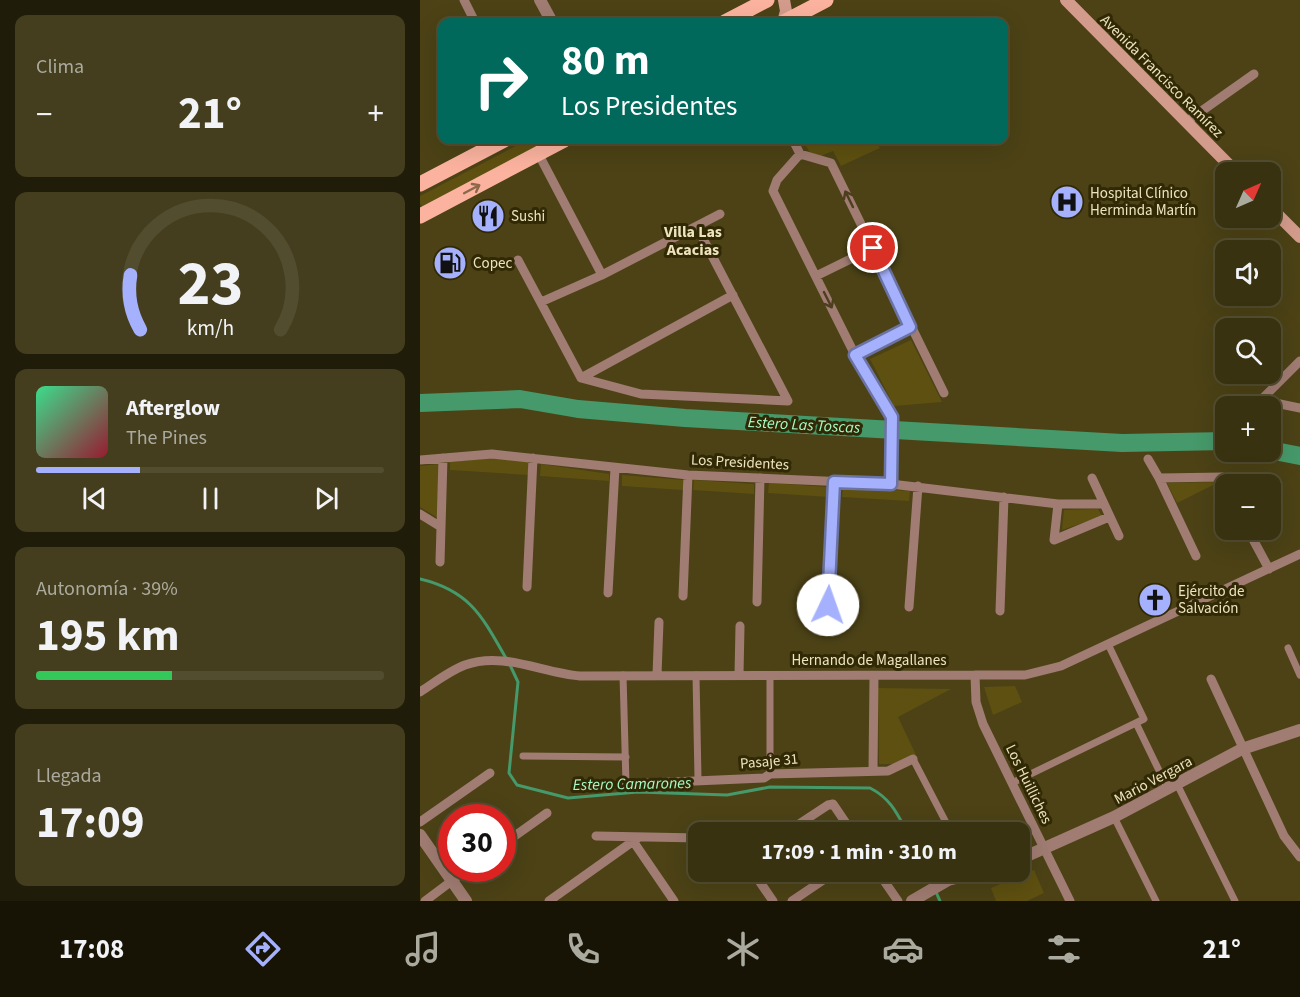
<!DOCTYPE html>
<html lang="es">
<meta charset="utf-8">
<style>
body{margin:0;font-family:"Source Sans 3",sans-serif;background:#443e1e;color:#f1f3f6;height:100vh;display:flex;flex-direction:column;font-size:22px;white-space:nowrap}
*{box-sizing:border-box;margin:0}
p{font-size:20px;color:#abaa9f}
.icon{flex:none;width:33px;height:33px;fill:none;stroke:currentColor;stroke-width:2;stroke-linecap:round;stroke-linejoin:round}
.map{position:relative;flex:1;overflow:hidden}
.details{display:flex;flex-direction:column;gap:15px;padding:15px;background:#1f1c09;width:420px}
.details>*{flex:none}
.banner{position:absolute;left:18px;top:18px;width:570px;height:126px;border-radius:12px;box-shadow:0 6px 24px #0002,0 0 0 2px #534d30;background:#00695c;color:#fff;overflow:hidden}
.needle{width:39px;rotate:45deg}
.tools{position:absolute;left:795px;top:162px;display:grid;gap:12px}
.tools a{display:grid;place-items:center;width:66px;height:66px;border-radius:12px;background:#393210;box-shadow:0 6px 24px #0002,0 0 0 2px #534d30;font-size:30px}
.speed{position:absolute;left:18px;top:804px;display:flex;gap:12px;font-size:30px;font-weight:700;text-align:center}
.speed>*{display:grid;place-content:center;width:78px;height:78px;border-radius:50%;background:#393210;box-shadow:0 6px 24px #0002,0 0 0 2px #534d30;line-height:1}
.speed .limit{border:9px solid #d22;background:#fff;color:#111}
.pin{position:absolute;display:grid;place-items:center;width:51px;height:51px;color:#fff;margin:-26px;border:3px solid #fff;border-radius:50%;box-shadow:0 2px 6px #0007}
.me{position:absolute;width:66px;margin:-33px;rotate:3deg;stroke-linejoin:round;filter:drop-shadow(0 0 4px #0008)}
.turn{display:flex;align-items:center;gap:21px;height:126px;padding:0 24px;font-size:27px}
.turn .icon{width:78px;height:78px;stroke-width:2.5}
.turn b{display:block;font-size:42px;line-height:51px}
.big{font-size:45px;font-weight:700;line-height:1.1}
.details .card{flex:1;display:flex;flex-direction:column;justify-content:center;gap:9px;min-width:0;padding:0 21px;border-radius:12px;background:#443e1e}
.details .dial{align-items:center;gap:0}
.dial svg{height:156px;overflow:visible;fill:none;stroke:#534d30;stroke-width:7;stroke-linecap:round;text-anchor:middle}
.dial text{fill:#f1f3f6;stroke:none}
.song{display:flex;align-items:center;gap:18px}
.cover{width:72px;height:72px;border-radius:9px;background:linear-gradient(135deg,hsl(150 70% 55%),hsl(350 70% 35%))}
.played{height:6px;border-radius:3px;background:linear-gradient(90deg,#a5b1fc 30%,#534d30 30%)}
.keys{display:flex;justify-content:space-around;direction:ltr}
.heat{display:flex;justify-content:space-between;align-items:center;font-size:33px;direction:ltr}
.charge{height:9px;border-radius:4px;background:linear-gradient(90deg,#34c759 39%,#534d30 0)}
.trip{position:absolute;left:268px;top:822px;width:342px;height:60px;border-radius:12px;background:#393210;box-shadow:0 6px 24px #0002,0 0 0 2px #534d30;font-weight:700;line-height:60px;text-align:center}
.tabs{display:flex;height:96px;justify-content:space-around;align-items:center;background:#171406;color:#abaa9f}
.tabs .icon{width:42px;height:42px}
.tabs .selected{color:#a5b1fc}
.tabs b{font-size:27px;color:#f1f3f6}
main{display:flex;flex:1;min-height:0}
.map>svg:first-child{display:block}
</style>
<main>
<section class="details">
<div class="card"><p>Clima</p>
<div class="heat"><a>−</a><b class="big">21°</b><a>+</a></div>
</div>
<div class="card dial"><svg viewBox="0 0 100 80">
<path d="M14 69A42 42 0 1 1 86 69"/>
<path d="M14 69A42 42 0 0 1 9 41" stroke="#a5b1fc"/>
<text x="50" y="56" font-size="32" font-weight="700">23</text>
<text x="50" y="72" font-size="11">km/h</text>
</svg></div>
<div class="card">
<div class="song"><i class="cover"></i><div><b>Afterglow</b><p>The Pines</p></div></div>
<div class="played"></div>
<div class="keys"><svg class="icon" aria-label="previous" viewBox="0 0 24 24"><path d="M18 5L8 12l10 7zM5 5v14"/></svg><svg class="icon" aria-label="pause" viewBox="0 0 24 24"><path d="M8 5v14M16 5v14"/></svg><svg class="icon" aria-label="next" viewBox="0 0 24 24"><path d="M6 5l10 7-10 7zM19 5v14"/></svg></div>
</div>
<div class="card"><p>Autonomía · 39%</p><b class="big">195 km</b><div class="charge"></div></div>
<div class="card"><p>Llegada</p><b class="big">17:09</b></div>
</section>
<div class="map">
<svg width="880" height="901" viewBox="0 0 880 901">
<rect width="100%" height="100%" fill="#4c4216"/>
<path fill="#5e5010" d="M 107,140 L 149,140 L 6,214 L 0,203 L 0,196 Z
M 383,140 L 454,140 L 460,148 L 421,166 L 413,151 L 393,159 Z
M 491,340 L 522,402 L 474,406 L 450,359 Z
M 72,458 L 108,461 L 108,475 L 30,470 L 30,462 Z
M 19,464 L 18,518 L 0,507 L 0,466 Z
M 121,464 L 189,474 L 189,481 L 120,476 Z
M 202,475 L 263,480 L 263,490 L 202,486 Z
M 274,480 L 334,484 L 334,494 L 273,490 Z
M 799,482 L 757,503 L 747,483 Z
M 349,483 L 410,487 L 409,497 L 348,493 Z
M 423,487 L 490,491 L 489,501 L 422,497 Z
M 678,509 L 682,516 L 642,530 L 644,510 Z
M 595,686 L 602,702 L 573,715 L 564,687 Z
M 458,688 L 531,689 L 478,717 L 496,755 L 479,764 L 459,764 Z
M 614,870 L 624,893 L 607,901 L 576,901 L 571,888 Z"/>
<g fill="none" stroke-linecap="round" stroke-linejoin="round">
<path stroke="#46996a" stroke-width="3" d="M 0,579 C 51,591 63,618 87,660
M 90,665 L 98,682 L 89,773 L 97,785 L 148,798 L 218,792 L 307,795 L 350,787 L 450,788 C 470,798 477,813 487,832
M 506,872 L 513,886
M 516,892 L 520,901"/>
<path stroke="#46996a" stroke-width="18" d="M 0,403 L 100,399 L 158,409 L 265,418 L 702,443 L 806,441
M 850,450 L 880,456"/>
<path stroke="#a07c72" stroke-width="7" d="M 868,648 L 880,675
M 203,675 L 206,784
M 276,675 L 278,779
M 350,675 L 350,774
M 716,723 L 748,789
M 103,756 L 206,757
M 493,759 L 531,832
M 592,783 L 724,719 L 688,644
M 757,784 L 815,901
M 694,817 L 736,901"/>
<path stroke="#a07c72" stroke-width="9" d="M 44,0 L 55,22
M 766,122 L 834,74
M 373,140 L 380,154
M 118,153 L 182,275
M 277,227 L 368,401
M 98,260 L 161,378
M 396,276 L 453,248
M 121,302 L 182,275 L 300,214
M 435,355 L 490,327
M 880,361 L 841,400 L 880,408
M 161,378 L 221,394 L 368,401
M 161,378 L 313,295
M 728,459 L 739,478
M 0,460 L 72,454 L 268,475 L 471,484 L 638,504 L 683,504
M 672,478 L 699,536
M 471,484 L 473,417 L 435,355 L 353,191 L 357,180 L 380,154 L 411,163 L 524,393
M 638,504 L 634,540 L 689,517
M 0,514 L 21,527
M 828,530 L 849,569
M 776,556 L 739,478 L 803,477 L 806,484
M 20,562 L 23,458
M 107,587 L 113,458
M 188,593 L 195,468
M 263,596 L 268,475
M 337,602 L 340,478
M 408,605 L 414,481
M 489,607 L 498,486
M 580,611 L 584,497
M 237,675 L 239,622
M 319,675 L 320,626
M 555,675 L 556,702 L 563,724 L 650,901
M 791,679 L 864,836 L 880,857
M 0,692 C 14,683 29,671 45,665 C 83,651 122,673 160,676 L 555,675 L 605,675 L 641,666 L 880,554
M 453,771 L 454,676
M 206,784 L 344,778 L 350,774 L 468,771 L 493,759
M 0,822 L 70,773
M 367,832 L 408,805 L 413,804 L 432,832
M 176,836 L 279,838
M 213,841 L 254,901
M 82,845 L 127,813
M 333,872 L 353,901
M 458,872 L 478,901
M 5,901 L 49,868
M 129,901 L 219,837
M 372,901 L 415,872"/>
<path stroke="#a07c72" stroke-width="12" d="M 120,0 L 132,22
M 0,835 L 46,901
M 600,859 L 694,817 L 822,749 L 880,730
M 492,901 L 528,880 L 559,872"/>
<path stroke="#d39b8b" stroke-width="12" d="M 646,0 L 816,172
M 363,22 L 366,11 L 364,0
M 850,207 L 880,237"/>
<path stroke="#fbb39f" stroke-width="15" d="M 305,22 L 347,0
M 364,22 L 406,0
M 0,184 L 84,140
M 0,216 L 144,140"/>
</g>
<defs><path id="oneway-shaft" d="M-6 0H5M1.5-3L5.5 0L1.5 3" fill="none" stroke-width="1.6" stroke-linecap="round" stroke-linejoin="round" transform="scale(1.5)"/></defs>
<use stroke="#8c674a" href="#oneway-shaft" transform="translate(52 189) rotate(-28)"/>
<g stroke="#4d3e20">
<use href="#oneway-shaft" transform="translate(429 199) rotate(-116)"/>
<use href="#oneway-shaft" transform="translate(408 300) rotate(63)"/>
</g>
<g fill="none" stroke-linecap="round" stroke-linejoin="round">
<g stroke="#6b73a4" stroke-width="15">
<path id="route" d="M 408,605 L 414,482 L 471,484 L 472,417 L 435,355 L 490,327 L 453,248"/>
</g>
<use href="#route" stroke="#a5b1fc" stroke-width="10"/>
</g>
<defs>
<g id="hospital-disc" transform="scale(1.725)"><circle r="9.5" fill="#a5b1fc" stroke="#312905"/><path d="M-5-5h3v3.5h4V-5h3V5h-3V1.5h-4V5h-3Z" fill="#111"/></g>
<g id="restaurant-disc" transform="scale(1.725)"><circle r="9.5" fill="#a5b1fc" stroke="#312905"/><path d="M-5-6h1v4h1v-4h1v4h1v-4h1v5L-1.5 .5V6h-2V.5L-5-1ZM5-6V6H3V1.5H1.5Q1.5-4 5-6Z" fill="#111"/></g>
<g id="fuel-disc" transform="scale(1.725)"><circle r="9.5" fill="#a5b1fc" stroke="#312905"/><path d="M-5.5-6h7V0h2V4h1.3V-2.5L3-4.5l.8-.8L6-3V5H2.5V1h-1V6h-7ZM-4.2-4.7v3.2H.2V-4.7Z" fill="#111"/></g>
<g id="church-disc" transform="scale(1.725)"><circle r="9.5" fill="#a5b1fc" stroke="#312905"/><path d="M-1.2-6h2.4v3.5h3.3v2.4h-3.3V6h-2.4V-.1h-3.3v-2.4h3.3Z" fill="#111"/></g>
</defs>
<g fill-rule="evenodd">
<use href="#hospital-disc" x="647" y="202"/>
<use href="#restaurant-disc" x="68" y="216"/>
<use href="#fuel-disc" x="30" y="263"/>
<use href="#church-disc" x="735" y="600"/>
</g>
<g text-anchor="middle" stroke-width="6" stroke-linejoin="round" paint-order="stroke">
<g font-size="15" fill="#ede4bd" stroke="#312905">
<text transform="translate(742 76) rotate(45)" y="5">Avenida Francisco Ramírez</text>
<text transform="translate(320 462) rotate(3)" y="5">Los Presidentes</text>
<text x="449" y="665">Hernando de Magallanes</text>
<text transform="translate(349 761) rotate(-5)" y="5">Pasaje 31</text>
<text transform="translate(733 780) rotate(-28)" y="5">Mario Vergara</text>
<text transform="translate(609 784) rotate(64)" y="5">Los Huilliches</text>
</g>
<g font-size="15" fill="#ede4bd" stroke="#312905" text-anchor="start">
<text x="670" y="198">Hospital Clínico<tspan x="670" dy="17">Herminda Martín</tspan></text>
<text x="91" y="221">Sushi</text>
<text x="53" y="268">Copec</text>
<text x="758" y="596">Ejército de<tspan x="758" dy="17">Salvación</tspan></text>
</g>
<g font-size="16" font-weight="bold" fill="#ede4bd" stroke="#312905">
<text x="273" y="237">Villa Las<tspan x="273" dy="18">Acacias</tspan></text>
</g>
<g font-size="16" font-style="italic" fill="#a6fbc6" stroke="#312905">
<text transform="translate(384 424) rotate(3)" y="6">Estero Las Toscas</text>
<text transform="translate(212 783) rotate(-1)" y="6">Estero Camarones</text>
</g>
</g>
</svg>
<div class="tools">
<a><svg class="needle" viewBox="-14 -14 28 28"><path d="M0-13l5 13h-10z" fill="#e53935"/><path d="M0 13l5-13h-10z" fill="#abaa9f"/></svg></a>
<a><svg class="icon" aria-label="sound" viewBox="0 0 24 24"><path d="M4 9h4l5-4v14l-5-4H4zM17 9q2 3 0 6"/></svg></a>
<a><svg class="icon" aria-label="search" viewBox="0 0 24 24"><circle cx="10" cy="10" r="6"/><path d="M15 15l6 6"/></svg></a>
<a>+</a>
<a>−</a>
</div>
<div class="speed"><div class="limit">30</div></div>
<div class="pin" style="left:453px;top:248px;background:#d93025"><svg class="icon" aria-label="arrive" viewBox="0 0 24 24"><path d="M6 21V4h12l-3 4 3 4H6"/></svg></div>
<svg class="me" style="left:408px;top:605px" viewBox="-20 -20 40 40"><circle r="19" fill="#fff"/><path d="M0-13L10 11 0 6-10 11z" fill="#a5b1fc"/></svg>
<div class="trip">17:09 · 1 min · 310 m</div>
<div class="banner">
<div class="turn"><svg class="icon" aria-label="right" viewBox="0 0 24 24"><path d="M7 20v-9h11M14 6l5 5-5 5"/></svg><div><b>80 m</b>Los Presidentes</div></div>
</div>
</div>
</main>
<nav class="tabs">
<b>17:08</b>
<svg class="icon selected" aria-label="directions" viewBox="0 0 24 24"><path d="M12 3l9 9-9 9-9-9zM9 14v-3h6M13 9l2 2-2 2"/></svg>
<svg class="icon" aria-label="music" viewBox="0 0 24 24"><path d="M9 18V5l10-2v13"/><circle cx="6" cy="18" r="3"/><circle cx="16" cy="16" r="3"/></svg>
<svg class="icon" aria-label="phone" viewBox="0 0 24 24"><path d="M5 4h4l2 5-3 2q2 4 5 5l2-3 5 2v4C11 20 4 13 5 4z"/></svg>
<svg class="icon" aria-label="climate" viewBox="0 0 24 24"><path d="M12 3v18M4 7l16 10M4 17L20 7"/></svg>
<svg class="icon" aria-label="car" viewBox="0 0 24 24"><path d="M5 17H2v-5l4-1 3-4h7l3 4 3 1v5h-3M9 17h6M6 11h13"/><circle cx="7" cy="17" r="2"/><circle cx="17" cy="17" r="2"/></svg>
<svg class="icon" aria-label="filters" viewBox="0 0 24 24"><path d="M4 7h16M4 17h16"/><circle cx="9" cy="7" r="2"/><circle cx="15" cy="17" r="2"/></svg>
<b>21°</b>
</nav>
